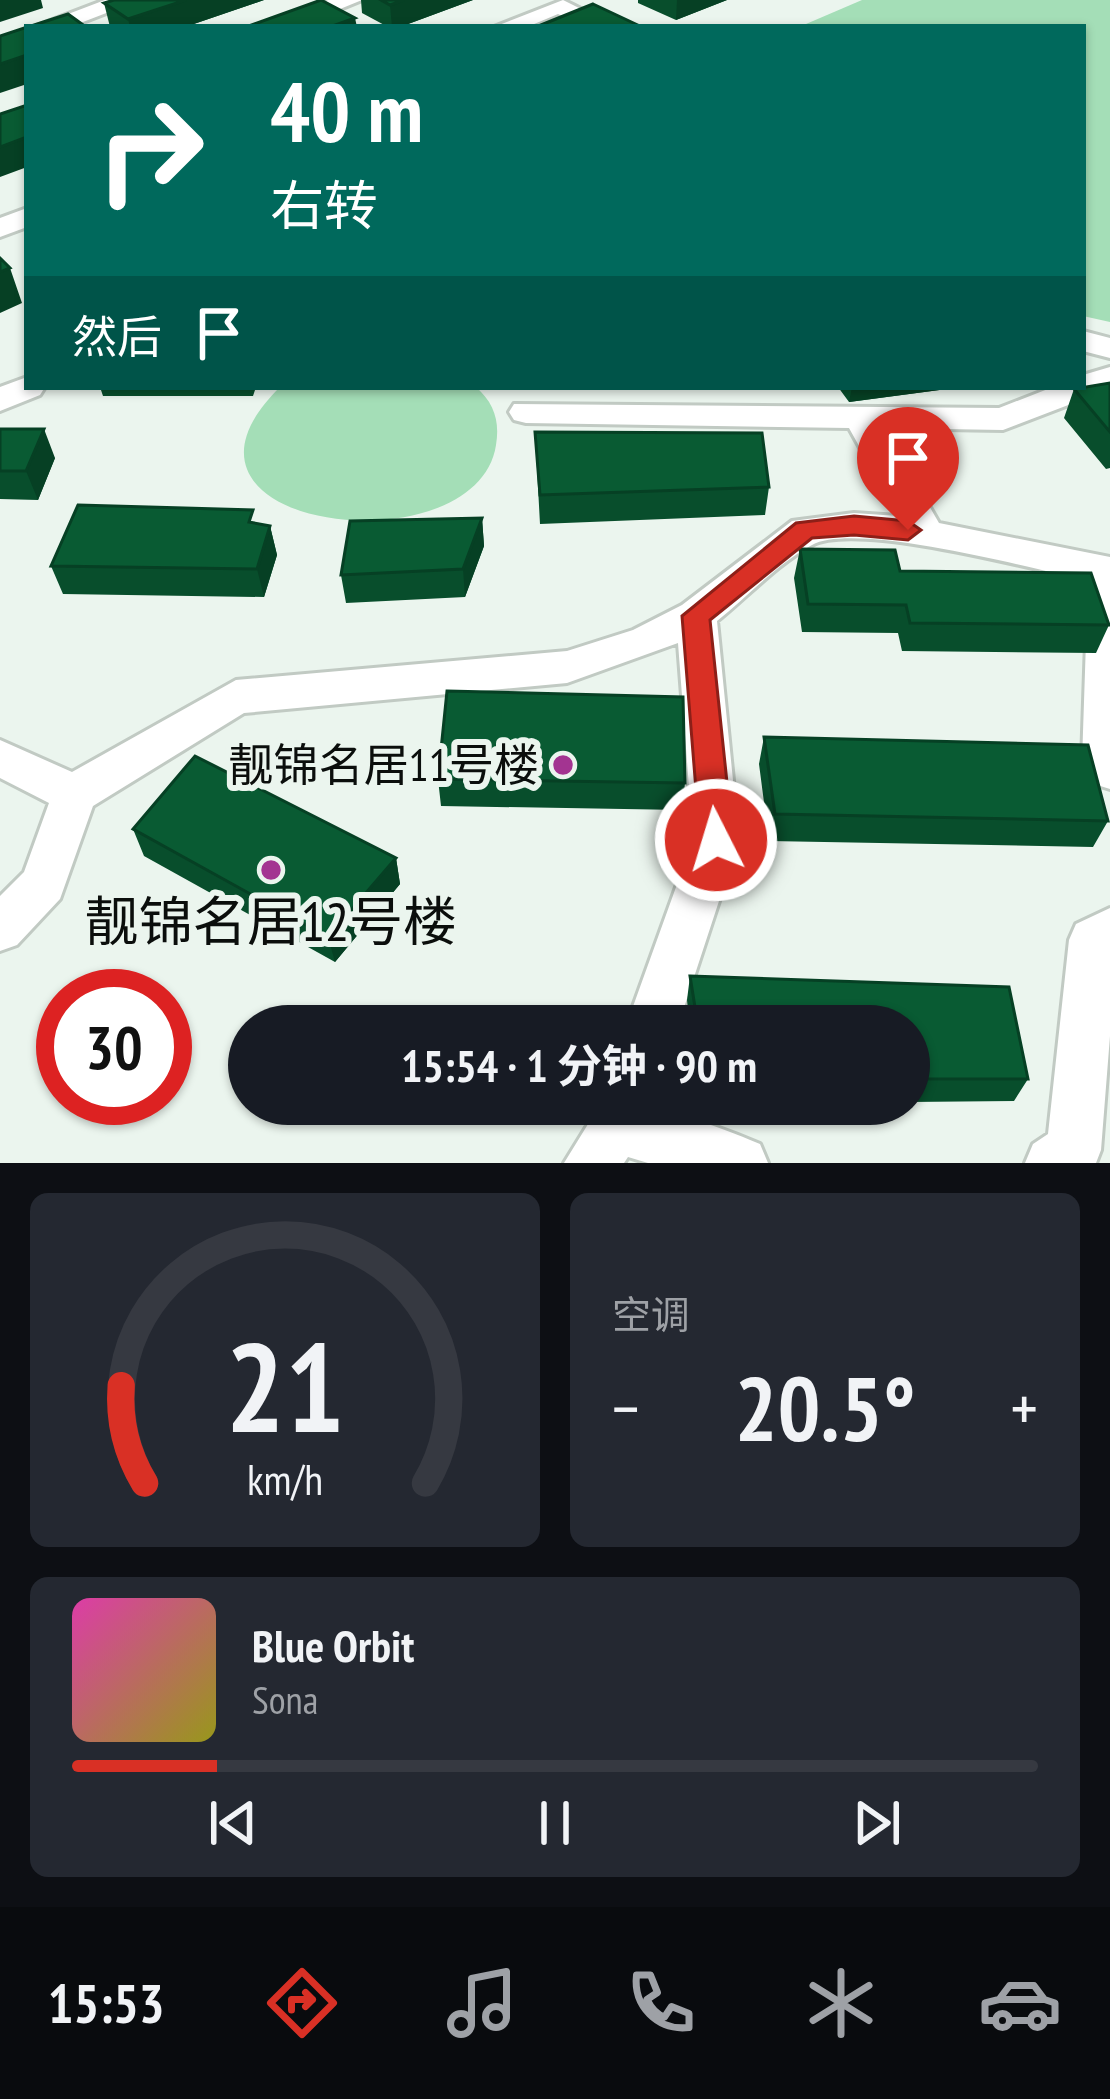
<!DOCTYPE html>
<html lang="zh">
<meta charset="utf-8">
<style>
body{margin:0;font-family:"PT Sans Narrow","Noto Sans SC",sans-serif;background:#242831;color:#f1f3f6;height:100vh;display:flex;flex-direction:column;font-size:45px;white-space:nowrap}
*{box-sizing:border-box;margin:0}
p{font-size:39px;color:#9ea1a6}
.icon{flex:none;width:66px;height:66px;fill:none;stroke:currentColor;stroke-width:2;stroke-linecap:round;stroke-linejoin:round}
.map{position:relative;height:1163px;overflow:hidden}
.sheet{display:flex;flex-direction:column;gap:30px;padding:30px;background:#0d0f14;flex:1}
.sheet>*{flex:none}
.banner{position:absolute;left:24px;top:24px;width:1062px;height:366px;border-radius:0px;box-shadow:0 3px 9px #0004;background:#00695c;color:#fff;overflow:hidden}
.speed{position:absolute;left:36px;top:969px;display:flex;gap:24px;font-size:60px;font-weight:700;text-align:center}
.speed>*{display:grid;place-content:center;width:156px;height:156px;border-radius:50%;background:#171b24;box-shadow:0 3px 9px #0004;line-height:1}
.speed .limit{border:18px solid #d22;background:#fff;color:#111}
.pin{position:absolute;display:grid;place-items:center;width:102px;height:102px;color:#fff;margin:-123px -51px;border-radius:50% 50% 50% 0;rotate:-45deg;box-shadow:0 0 12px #0007}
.pin .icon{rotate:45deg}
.me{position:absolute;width:132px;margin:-66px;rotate:355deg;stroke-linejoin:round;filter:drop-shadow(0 0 9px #0008)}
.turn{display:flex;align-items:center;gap:42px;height:252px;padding:0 48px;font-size:54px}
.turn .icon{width:156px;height:156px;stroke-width:2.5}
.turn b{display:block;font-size:84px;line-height:102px}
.then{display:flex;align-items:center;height:114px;padding:0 48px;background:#0003;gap:24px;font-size:45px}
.big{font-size:90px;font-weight:700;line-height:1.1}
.sheet .tile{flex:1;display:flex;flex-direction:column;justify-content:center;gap:18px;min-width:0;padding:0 42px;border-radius:18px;background:#242831}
.sheet .dial{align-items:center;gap:0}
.dial svg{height:312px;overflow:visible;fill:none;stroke:#363941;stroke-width:7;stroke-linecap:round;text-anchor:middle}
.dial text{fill:#f1f3f6;stroke:none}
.song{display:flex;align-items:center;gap:36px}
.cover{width:144px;height:144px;border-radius:18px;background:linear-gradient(135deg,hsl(320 70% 55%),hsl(60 70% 35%))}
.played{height:12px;border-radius:6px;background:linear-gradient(90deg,#d93025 15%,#363941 15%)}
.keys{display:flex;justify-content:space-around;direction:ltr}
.heat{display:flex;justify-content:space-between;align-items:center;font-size:66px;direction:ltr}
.sheet .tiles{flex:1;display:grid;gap:30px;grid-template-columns:1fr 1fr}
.tile:last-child{grid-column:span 2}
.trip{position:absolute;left:228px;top:1005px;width:702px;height:120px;border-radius:60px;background:#171b24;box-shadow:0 3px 9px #0004;font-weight:700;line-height:120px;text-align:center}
.tab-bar{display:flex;height:192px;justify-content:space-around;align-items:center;background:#090b0e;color:#9ea1a6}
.tab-bar .icon{width:84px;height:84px}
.tab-bar .on{color:#d93025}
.tab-bar b{font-size:54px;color:#f1f3f6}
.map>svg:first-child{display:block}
</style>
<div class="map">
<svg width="1110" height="1163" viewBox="0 0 1110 1163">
<rect width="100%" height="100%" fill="#ebf5ee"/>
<path fill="#a4deb7" d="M 862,0 L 1110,0 L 1110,322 L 1083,316 L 1083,27 L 799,27 Z
M 280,387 L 476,387 C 494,403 500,421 496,445 C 477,571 134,531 280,387 Z"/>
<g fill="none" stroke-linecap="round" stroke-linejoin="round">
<g stroke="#c1cac3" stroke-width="6">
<path id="minor" d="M 105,0 L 140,0 L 70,27 L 34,27 Z
M 328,0 L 362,0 L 296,27 L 261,27 Z
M 563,0 L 617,27 L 586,27 L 558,14 L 527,27 L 494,27 Z
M 27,208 L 27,227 L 0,237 L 0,218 Z
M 1083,331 L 1110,338 L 1110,358 L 1083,351 Z
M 1110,367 L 1110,389 L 1003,430 L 884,428 L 939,523 L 1110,557 L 1110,789 L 1094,784 L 1082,762 L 1088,581 C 1034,569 856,521 812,545 C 778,563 747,597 717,621 L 739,840 L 678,1026 L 626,1026 L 693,840 L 678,643 L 567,683 L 244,713 L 93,806 L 60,899 L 17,945 L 0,951 L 0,896 L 24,872 L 49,803 L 0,778 L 0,740 L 72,772 L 236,680 L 567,651 L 633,630 L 682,605 L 792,521 L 854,513 L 898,516 L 849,428 L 526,423 L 514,420 L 509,412 L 514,404 L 999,408 L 1053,387 L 1083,387 L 1083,375 Z
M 27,377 L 27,387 L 45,387 L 40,395 L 0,411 L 0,387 Z
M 1110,908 L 1110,1036 L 1101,1150 L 1096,1163 L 1025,1163 L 1033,1144 L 1048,1134 L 1069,940 L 1076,924 Z
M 608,1104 C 657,1104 715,1125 760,1144 L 768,1163 L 648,1163 L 628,1157 L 624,1163 L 564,1163 L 598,1108 Z"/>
</g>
<use href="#minor" fill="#fff" fill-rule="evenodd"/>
</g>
<path fill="#084e2c" d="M 114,0 L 264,0 L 185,27 L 110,27 L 104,3 Z
M 361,0 L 473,0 L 400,27 L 388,27 L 362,13 Z
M 638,0 L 727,0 L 676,20 L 638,3 Z
M 1110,383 L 1110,468 L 1106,469 L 1064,418 L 1074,389 Z
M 100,387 L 256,387 L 253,396 L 103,396 Z
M 838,387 L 962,387 L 849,402 Z
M 0,429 L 55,458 L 38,500 L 0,499 Z
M 535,432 L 769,487 L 765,515 L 540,524 Z
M 482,518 L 484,546 L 465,597 L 346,603 L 341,575 Z
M 256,523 L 270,526 L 277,555 L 264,597 L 63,594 L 51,566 Z
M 800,549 L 900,571 L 1109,625 L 1096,653 L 902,651 L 898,633 L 802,632 L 794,578 Z
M 764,737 L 1108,821 L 1093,847 L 769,841 L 759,764 Z
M 438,779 L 685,783 L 682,810 L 441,806 Z
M 133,829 L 396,858 L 400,884 L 335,962 L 144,856 Z
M 690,976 L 1009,987 L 1028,1079 L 1014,1101 L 909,1102 L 909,1026 L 690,1026 L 687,1000 Z"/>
<path fill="#064024" d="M 0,0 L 41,0 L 43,8 L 0,22 Z
M 186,0 L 264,0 L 185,27 L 130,27 L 128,19 Z
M 404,0 L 473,0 L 400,27 L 392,27 L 390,5 Z
M 677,0 L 727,0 L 676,20 Z
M 355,18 L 357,27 L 330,27 Z
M 27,55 L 27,84 L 0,93 L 0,64 Z
M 27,137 L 27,167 L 0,177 L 0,147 Z
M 10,268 L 22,303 L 0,313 L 0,272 Z
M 852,387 L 962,387 L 849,402 Z
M 44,429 L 55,458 L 38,500 L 26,471 Z
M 482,518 L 484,546 L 465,597 L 463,569 Z
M 270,526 L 277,555 L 264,597 L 257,569 Z
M 396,858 L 400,884 L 335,962 L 328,937 Z"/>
<path fill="#095b33" stroke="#064024" stroke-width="3" d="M 114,0 L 186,0 L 128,19 L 104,3 Z
M 321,0 L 355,18 L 330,27 L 246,27 Z
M 381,0 L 404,0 L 390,5 Z
M 593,4 L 642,27 L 536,27 Z
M 68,14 L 86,27 L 28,27 Z
M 27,27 L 27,55 L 0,64 L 0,36 Z
M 27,105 L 27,137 L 0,147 L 0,114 Z
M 0,258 L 10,268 L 0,272 Z
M 1110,383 L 1110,432 L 1074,389 Z
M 0,429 L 44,429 L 26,471 L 0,471 Z
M 535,432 L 762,433 L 769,487 L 540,495 Z
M 78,505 L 253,510 L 249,522 L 270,526 L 257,569 L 51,566 Z
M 482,518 L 463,569 L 341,575 L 350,521 Z
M 800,549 L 895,550 L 900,571 L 1091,573 L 1109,625 L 910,623 L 906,605 L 808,604 Z
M 447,691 L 683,697 L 685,783 L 438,779 Z
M 764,737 L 1088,745 L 1108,821 L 775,814 Z
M 195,756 L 396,858 L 328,937 L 133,829 Z
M 690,976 L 1009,987 L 1028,1079 L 909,1079 L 909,1026 L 698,1026 Z"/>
<path fill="#d93025" stroke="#8d1f18" stroke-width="3" d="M 854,516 L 908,521 L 921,530 L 908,540 L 854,535 L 812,538 L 710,620 L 733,840 L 728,850 L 716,854 L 705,850 L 700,840 L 682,616 L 796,523 Z"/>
<g fill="#a33491" stroke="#ebf5ee" stroke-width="4.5">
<circle cx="563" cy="765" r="12"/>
<circle cx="271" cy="870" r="12"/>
</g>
<g text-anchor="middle" stroke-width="12" stroke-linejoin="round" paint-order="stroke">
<g font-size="45" fill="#0b0e0c" stroke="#ebf5ee" text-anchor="end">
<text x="539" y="781">靓锦名居11号楼</text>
</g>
<g font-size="54" fill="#0b0e0c" stroke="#ebf5ee">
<text x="271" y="941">靓锦名居12号楼</text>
</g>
</g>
</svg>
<div class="speed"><div class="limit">30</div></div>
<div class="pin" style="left:908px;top:530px;background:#d93025"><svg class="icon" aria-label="arrive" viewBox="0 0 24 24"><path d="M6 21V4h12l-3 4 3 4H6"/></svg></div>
<svg class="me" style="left:716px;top:840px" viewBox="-20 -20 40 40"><circle r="17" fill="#d93025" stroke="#fff" stroke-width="3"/><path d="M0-11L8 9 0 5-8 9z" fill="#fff"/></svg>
<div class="trip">15:54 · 1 分钟 · 90 m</div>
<div class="banner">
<div class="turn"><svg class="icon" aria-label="right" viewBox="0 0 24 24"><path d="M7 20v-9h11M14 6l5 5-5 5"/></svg><div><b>40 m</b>右转</div></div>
<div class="then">然后<svg class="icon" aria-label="arrive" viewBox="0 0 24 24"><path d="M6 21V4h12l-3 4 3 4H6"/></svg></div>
</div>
</div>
<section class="sheet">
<div class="tiles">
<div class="tile dial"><svg viewBox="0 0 100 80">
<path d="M14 69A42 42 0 1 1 86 69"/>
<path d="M14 69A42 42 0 0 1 8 44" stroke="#d93025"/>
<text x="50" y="56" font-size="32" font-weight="700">21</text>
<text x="50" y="72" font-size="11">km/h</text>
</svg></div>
<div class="tile"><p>空调</p>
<div class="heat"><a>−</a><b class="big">20.5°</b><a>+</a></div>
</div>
<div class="tile">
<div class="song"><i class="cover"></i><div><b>Blue Orbit</b><p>Sona</p></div></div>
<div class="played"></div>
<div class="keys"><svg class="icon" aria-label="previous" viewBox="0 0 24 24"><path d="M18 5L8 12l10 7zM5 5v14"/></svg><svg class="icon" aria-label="pause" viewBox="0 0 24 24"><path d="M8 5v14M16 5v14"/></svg><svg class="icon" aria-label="next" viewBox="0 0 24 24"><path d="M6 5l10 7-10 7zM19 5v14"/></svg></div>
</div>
</div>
</section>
<nav class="tab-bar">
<b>15:53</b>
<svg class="icon on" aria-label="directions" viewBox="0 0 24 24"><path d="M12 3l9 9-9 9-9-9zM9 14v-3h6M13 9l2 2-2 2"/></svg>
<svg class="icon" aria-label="music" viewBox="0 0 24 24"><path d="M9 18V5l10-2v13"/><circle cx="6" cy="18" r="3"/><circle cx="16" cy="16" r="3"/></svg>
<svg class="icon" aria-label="phone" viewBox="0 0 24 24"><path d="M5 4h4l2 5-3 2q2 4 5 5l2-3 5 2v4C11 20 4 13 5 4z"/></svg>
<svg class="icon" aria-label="climate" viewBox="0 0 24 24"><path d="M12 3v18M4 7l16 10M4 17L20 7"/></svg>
<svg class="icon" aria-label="car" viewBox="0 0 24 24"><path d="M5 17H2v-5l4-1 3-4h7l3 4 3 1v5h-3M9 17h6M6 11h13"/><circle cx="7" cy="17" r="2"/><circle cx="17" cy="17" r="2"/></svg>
</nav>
